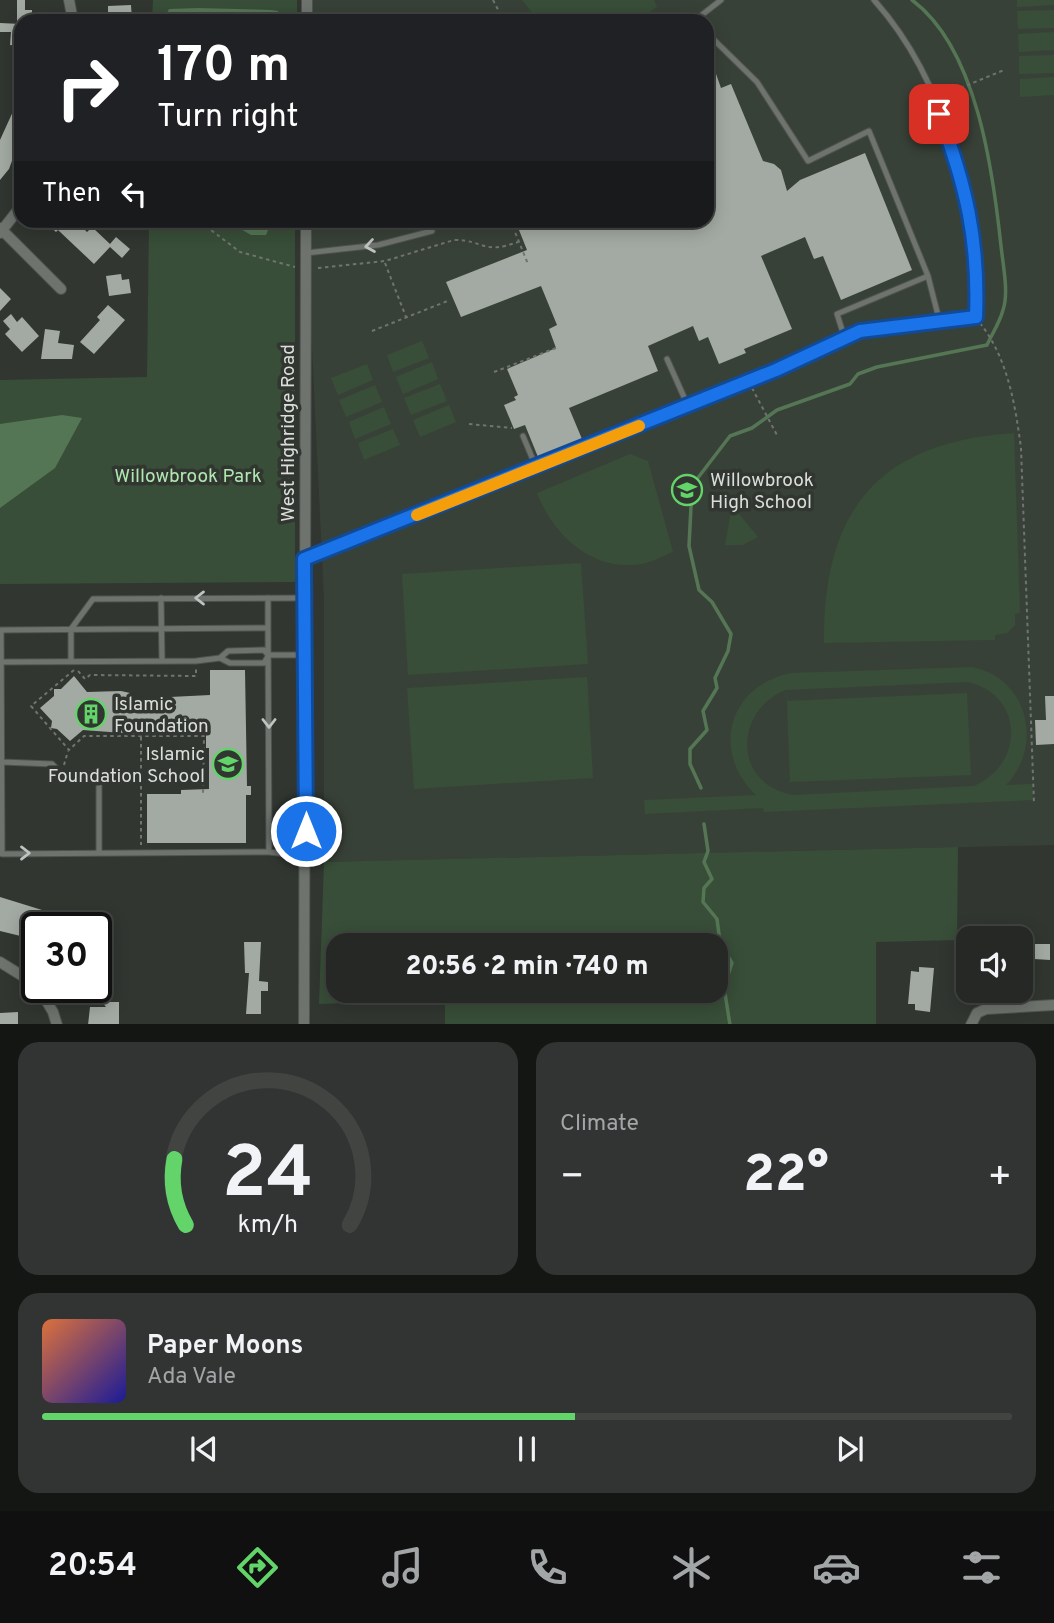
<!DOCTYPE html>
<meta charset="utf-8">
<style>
body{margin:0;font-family:Overpass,sans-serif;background:#313432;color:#f1f3f6;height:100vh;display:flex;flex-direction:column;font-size:26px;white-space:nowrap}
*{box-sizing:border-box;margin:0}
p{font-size:23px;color:#a3a6a7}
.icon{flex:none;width:38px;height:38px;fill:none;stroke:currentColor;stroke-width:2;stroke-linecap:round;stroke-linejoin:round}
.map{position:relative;height:1024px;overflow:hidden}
.panel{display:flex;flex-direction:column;gap:18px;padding:18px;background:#141614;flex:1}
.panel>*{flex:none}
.top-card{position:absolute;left:14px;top:14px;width:700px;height:214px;border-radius:21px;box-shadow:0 4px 18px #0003,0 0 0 2px #424442;background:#202124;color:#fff;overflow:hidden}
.tools{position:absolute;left:956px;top:926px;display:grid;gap:14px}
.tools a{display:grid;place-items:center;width:77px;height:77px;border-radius:14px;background:#252825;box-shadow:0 4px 18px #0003,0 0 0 2px #424442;font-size:35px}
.speed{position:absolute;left:21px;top:912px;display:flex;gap:14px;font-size:35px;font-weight:700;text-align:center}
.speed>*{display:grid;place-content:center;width:91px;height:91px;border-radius:50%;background:#252825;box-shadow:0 4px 18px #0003,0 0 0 2px #424442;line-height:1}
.speed .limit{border:4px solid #111;border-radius:10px;background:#fff;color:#111}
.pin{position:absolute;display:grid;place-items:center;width:60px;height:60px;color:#fff;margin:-30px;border-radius:14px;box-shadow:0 4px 10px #0006}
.me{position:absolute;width:77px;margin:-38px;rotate:0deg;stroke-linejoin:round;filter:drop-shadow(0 0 5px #0008)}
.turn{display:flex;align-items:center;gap:24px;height:147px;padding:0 28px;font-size:32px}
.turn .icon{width:91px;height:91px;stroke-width:2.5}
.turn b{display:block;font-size:49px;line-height:60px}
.then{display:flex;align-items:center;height:66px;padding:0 28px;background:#0003;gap:14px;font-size:26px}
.big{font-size:52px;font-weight:800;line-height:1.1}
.panel .widget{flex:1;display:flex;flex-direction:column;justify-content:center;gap:10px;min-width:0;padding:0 24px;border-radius:21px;background:#313432}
.panel .dial{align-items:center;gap:0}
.dial svg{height:182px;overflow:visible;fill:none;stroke:#424442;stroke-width:7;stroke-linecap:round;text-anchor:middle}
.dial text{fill:#f1f3f6;stroke:none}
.song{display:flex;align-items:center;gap:21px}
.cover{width:84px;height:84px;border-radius:10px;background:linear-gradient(135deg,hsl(20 70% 55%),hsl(240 70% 35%))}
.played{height:7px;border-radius:4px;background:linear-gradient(90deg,#62d469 55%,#424442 55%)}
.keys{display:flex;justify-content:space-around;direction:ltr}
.heat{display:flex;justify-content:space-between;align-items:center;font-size:38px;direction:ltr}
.panel .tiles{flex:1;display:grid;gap:18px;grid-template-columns:1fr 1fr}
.widget:last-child{grid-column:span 2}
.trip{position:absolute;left:326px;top:933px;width:402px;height:70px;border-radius:21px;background:#252825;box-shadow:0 4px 18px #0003,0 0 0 2px #424442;font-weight:800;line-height:70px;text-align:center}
.tabs{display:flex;height:112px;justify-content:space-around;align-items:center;background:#0f100f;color:#a3a6a7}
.tabs .icon{width:49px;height:49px}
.tabs .current{color:#62d469}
.tabs b{font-size:32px;color:#f1f3f6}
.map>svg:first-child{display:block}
</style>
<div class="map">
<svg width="1054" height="1025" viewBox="0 0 1054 1025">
<rect width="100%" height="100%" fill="#313631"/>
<path fill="#384137" d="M 312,0 L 1054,0 L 1054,845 L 324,862 L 324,598 L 311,326 L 310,221 L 707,220 L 707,21 L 311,21 Z"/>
<path fill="#384e38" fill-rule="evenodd" d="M 153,0 L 297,0 L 297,21 L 152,21 Z
M 522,0 L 654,0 L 657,7 L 635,21 L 539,21 Z
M 1017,0 L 1054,0 L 1054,5 L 1017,7 Z
M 1054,10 L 1054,28 L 1018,29 L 1017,11 Z
M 1054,32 L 1054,50 L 1019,52 L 1018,34 Z
M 1054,55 L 1054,73 L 1019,74 L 1019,56 Z
M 1054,77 L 1054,95 L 1020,97 L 1020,79 Z
M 149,221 L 295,221 L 295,582 L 0,584 L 0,380 L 147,377 Z
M 422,341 L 429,358 L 393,372 L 387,355 Z
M 432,362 L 438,379 L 403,394 L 396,377 Z
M 367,364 L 373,380 L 338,395 L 331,378 Z
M 440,384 L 447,401 L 411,415 L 404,398 Z
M 375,385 L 382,402 L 346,417 L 339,400 Z
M 449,405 L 456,422 L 420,437 L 413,420 Z
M 384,407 L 391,424 L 355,439 L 349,422 Z
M 393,429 L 400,445 L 364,460 L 358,443 Z
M 1014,433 L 1020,613 L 1015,614 L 1015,625 L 1007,633 L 995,635 L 995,640 L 824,643 C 823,510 878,442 1014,433 Z
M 630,454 L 648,461 L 673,552 C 663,556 652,562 642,564 C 592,572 554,536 537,493 Z
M 736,510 L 758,537 L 743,545 L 725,545 L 731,511 Z
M 581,563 L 588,664 L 408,675 L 402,574 Z
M 972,667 C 1028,678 1044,746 1006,785 L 1032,784 L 1033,800 L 764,812 L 763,808 L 645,814 L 644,800 L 756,795 C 710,752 729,684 792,673 ZM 968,682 C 1024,695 1025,764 974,786 L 795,795 C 734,787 732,713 785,690 Z
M 587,677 L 593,778 L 414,789 L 407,688 Z
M 967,693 L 971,775 L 790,782 L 787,701 Z
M 958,847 L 957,940 L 876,942 L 876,1024 L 445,1025 L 445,999 L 319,1004 L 324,862 ZM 338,945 L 716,945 L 716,990 L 338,990 Z"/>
<path fill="#557655" d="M 198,8 L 271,10 L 278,11 L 279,21 L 163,21 L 169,9 Z
M 227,221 L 272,221 L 266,235 L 251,235 Z
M 62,415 L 82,418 L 55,468 L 0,508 L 0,424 Z"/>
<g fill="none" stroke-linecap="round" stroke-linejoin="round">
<path stroke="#557655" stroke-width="3.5" d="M 701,788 L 690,764 L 690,749 L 707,730 L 703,711 L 717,688 L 715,678 L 728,651 L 731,634 L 712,602 L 699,590 L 689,546 L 691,507 L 697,479 L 730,436 L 752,428 L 777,410 L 850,384 L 858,374 L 877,367 L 987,345 C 992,334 1000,322 1003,310 C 1009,293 1003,265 1001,246 C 993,171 977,48 912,0
M 704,824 L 708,851 L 704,862 L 712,879 L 704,888 L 703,902 L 717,919 L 720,942 L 732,963 L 724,987 L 730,1025"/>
</g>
<path fill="#a3a9a3" d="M 17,0 L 25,0 L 25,10 L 32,10 L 32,21 L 17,21 Z
M 131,5 L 132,20 L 108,21 L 108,6 Z
M 0,23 L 21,24 L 21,46 L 10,45 L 11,32 L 0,32 Z
M 715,71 L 721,88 L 731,84 L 763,161 L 774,164 L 781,170 L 787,191 L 800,180 L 865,153 L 912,270 L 841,300 L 823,256 L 814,259 L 805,237 L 761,256 L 792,329 L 744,349 L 746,353 L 719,364 L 708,337 L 699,341 L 693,326 L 648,346 L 658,371 L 569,408 L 582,439 L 538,457 L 525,425 L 514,429 L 504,405 L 516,400 L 514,397 L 518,395 L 507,369 L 556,348 L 549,329 L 557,325 L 541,286 L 461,317 L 446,282 L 527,250 L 515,220 L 707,220 L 707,74 Z
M 20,96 L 21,136 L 9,169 L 0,180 L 0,140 Z
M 43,220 L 75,220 L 87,232 L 92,227 L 110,244 L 116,237 L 130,249 L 122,258 L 110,247 L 94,264 L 58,230 L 56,232 Z
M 121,274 L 122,280 L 129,279 L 131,293 L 109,296 L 106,276 Z
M 0,288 L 11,299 L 0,311 Z
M 108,305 L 125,320 L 94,354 L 80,342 L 100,320 L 97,317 Z
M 11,314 L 17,322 L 22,317 L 39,336 L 22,352 L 5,334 L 10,329 L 3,321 Z
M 45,329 L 60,331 L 58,343 L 74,345 L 72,359 L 41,359 Z
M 210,670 L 245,670 L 247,786 L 251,786 L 251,795 L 246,795 L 246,843 L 147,843 L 147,794 L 181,794 L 181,790 L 209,789 L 209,748 L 206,748 L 206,733 L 136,729 L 136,734 L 83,730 L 70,741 L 57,729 L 51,728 L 52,721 L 40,708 L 54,696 L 54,689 L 61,689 L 74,676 L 87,692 L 121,691 L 130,693 L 130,699 L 210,695 Z
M 1045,696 L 1054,696 L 1054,744 L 1036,745 L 1035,720 L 1046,720 Z
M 0,897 L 55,914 L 51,928 L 37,928 L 37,940 L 0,931 Z
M 1020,935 L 1030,935 L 1030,944 L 1050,944 L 1050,960 L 1034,959 L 1034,953 L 1020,953 Z
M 244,942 L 261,942 L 259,981 L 268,982 L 268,991 L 261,991 L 261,1014 L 246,1014 L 249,973 L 245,973 Z
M 96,961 L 110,979 L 96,989 Z
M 919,967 L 934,968 L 930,1012 L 915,1010 L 915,1004 L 908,1004 L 911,971 L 919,972 Z
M 102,1002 L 119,1002 L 119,1025 L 88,1025 L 90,1007 L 106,1007 Z
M 18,1012 L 18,1025 L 0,1025 L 0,1013 Z"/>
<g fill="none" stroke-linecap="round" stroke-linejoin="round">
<g stroke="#4f534f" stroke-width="7">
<path id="service" d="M 694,21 L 721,0
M 707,33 L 757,82 L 808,161 L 869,131 L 928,276 L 837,314 L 844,336
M 306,253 L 378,245 L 432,231 L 428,220
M 928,276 L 940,323
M 667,359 L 688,406
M 523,436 L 536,467
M 304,559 L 776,370 L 860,331 L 976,317 C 980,212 946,80 874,0
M 161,598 L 162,661
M 268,598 L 268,628
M 220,658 L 228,651 L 264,650 L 268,655 L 304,655
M 71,661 L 71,629 L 93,599 L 305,598
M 1,662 L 196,661 L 220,658 L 230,663 L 264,663 L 267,658
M 2,762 L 52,764 L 61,773 L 99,774 L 99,853
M 269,852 L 268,628 L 1,630 L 2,854 L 269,852 L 306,856"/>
</g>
<g stroke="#4f534f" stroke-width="12">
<path id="minor" d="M 69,0 L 73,21
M 307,21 L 307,0
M 0,228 L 61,289
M 0,233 L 21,206
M 0,962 L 37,985
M 38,987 L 53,1012 L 57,1025
M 304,1025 L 306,220
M 971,1025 L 977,1013 L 986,1009 L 1054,1005"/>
</g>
<path stroke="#707470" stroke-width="2" stroke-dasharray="3.5 3.5" stroke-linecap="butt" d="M 493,0 L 504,21
M 941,96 L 1004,70
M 193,220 L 207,227 L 240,252 L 295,267
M 510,220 L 528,264
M 385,263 L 406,317
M 318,268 L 385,261 L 454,240 C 485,240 482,255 518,242
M 980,323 C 1008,359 1015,404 1021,448 L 1034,804
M 372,331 L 450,300
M 494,372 L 556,348
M 752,388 L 778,437
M 469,424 L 512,428
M 74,670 L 31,706 L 69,750 L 84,736 L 204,736 L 203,794
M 78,671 L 85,679 L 90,675 L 196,676 L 196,669
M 141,737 L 141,845
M 64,765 L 68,751"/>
<use href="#service" stroke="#6e736e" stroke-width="5"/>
<use href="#minor" stroke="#6e736e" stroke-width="10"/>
</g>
<defs><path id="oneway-chevron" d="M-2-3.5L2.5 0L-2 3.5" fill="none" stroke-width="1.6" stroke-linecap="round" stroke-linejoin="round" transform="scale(1.75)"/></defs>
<g stroke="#c0c2c0">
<use href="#oneway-chevron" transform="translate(370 246) rotate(171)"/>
<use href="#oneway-chevron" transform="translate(200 598) rotate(180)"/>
<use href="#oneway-chevron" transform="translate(269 723) rotate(90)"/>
<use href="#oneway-chevron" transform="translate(25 853)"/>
</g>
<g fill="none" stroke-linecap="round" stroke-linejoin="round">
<g stroke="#114b97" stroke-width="18">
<path id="route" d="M 306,831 L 304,559 L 776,370 L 860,331 L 976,317 C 979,240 966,185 939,114"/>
</g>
<use href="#route" stroke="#1a73e8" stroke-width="12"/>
<path stroke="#f59e0b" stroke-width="12" d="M 417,515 L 639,426"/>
</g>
<defs>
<g id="school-ring" transform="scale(1.575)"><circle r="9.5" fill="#313631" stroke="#62d469" stroke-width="1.5"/><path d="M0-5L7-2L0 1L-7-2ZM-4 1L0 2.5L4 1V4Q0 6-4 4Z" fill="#62d469"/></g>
<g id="building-ring" transform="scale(1.575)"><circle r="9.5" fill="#313631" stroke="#62d469" stroke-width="1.5"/><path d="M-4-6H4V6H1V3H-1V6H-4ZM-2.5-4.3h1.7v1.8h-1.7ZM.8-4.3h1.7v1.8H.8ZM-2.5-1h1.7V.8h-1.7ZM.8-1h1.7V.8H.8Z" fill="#62d469"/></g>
</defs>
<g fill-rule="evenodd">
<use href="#school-ring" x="687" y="490"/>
<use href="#building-ring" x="91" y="714"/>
<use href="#school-ring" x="228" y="764"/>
</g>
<g text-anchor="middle" stroke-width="7" stroke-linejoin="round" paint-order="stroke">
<g font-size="19" fill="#dbdddb" stroke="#313631">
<text transform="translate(287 433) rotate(-90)" y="7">West Highridge Road</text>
</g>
<g font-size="19" fill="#b0e7b0" stroke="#313631">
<text x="188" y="482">Willowbrook Park</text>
</g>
<g font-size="19" fill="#dbdddb" stroke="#313631" text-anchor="start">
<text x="710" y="486">Willowbrook<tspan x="710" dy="22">High School</tspan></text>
<text x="114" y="710">Islamic<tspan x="114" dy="22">Foundation</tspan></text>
<text x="205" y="760" text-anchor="end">Islamic<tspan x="205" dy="22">Foundation School</tspan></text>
</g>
</g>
</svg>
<div class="tools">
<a><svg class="icon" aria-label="sound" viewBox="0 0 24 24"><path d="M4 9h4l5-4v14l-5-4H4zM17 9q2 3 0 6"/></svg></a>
</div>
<div class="speed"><div class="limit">30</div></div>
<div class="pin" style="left:939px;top:114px;background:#d93025"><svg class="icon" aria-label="arrive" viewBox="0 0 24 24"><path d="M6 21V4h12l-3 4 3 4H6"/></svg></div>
<svg class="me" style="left:306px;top:831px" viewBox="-20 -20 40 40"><circle r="17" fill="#1a73e8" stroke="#fff" stroke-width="3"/><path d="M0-11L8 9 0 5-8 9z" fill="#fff"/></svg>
<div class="trip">20:56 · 2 min · 740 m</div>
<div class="top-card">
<div class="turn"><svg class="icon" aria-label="right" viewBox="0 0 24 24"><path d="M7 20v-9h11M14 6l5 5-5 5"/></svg><div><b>170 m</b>Turn right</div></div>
<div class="then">Then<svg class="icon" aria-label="left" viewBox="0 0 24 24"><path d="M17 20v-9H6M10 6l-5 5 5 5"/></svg></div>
</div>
</div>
<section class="panel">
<div class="tiles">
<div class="widget dial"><svg viewBox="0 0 100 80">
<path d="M14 69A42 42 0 1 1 86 69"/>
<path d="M14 69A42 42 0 0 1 9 40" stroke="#62d469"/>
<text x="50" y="56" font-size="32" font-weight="700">24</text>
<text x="50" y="72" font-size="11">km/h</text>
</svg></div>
<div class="widget"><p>Climate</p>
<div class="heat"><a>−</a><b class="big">22°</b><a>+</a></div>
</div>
<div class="widget">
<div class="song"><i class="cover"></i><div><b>Paper Moons</b><p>Ada Vale</p></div></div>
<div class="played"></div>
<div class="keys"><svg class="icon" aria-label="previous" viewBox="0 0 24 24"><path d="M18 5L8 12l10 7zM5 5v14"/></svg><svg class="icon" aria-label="pause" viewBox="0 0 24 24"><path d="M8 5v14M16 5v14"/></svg><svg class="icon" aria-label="next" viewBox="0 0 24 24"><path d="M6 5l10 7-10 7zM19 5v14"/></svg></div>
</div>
</div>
</section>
<nav class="tabs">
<b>20:54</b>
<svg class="icon current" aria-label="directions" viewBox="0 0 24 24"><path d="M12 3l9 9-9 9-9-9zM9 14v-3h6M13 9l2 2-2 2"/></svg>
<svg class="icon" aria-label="music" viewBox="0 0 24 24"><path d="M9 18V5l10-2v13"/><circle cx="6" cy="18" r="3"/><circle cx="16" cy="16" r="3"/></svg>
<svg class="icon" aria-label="phone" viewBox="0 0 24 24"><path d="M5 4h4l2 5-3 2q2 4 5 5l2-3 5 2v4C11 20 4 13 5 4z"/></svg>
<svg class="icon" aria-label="climate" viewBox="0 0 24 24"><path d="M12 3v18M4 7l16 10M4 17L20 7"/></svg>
<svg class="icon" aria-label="car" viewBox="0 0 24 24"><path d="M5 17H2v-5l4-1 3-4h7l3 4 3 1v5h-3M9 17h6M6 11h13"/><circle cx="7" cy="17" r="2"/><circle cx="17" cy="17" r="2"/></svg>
<svg class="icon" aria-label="filters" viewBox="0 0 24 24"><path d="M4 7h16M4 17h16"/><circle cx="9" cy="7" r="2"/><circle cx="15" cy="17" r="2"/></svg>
</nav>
